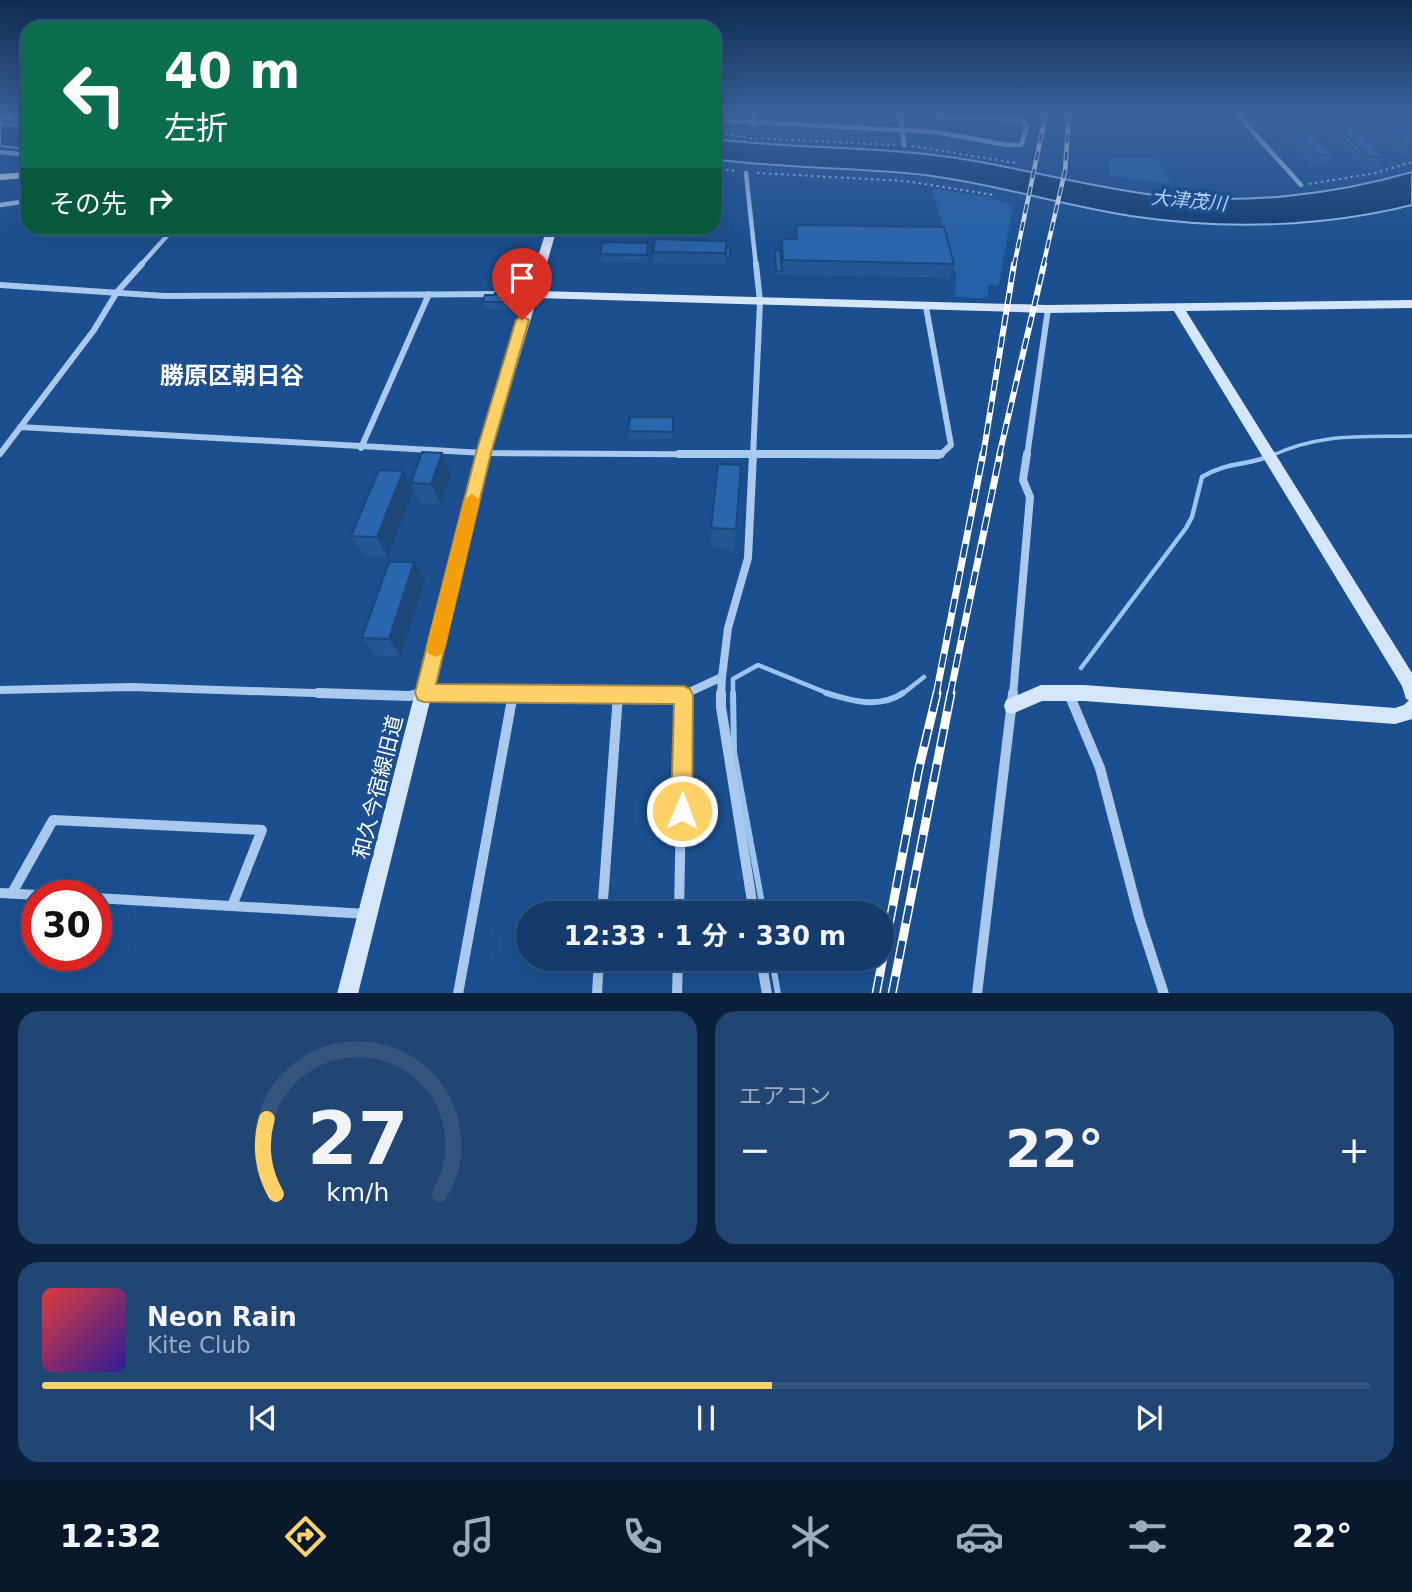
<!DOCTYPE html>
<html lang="ja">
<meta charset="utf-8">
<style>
body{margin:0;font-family:"DejaVu Sans","Noto Sans JP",sans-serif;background:#214673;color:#f1f3f6;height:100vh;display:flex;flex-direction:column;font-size:26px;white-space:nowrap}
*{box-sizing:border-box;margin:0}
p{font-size:23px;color:#9dadc1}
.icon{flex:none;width:38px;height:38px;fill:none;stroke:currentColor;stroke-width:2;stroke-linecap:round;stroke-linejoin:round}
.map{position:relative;height:993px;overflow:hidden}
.details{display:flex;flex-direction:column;gap:18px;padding:18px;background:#0b203b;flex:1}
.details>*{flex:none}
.hud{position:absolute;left:21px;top:21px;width:700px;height:214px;border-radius:21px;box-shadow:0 7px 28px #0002,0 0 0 2px #33557e;background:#0b6e4f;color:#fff;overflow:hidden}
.speed{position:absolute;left:21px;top:880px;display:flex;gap:14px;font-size:35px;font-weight:700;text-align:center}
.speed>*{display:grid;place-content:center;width:91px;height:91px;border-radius:50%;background:#143b6b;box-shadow:0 7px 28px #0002,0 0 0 2px #33557e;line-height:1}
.speed .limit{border:10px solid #d22;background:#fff;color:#111}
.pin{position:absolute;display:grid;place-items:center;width:60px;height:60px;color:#fff;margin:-72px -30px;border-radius:50% 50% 50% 0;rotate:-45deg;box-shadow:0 0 7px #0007}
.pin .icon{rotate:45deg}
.me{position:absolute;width:77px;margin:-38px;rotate:1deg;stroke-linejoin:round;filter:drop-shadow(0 0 5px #0008)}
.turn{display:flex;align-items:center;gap:24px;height:147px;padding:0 28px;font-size:32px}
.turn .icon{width:91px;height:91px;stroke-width:2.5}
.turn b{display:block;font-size:49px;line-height:60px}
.then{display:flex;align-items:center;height:66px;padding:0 28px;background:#0003;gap:14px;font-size:26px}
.big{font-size:52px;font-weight:700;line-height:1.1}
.details .tile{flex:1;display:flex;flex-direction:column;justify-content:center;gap:10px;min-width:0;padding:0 24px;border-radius:21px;background:#214673}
.details .dial{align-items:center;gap:0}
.dial svg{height:182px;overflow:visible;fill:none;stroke:#33557e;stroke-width:7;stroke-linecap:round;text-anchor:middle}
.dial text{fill:#f1f3f6;stroke:none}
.song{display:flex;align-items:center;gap:21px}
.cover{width:84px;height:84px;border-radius:10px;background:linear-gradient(135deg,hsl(0 70% 55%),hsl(250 70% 35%))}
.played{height:7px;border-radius:4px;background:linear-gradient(90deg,#ffd166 55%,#33557e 55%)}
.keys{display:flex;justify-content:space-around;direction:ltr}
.heat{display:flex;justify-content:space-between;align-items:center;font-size:38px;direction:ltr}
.details .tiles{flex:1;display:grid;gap:18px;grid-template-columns:1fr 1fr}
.tile:last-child{grid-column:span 2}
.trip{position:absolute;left:516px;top:901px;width:378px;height:70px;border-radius:35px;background:#143b6b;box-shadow:0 7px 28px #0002,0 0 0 2px #33557e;font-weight:700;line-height:70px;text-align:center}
.menu{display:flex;height:112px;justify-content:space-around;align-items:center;background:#08182b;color:#9dadc1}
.menu .icon{width:49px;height:49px}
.menu .active{color:#ffd166}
.menu b{font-size:32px;color:#f1f3f6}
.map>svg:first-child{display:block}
</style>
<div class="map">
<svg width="1412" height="994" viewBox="0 0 1412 994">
<rect width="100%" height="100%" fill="#1b4f8f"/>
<path fill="#2461a8" d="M 1109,158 L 1156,158 L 1173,184 L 1109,176 Z
M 932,188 L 992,198 L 1013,206 L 999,285 L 987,285 L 989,295 L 983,298 L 955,297 L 956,276 Z"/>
<path fill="#123a6d" stroke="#9cc4f0" stroke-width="2" d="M 0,123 L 28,128 L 28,149 L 0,146 Z
M 714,139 C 795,149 876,146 957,158 C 1023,168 1088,187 1155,195 C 1240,205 1330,196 1412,172 L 1412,205 C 1324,227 1228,230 1138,217 C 1067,207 997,184 925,175 C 855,167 784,169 714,159 Z"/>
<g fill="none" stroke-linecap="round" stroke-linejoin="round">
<path stroke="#9cc4f0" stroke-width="3.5" d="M 1271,456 C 1319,433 1360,437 1412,436"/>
<path stroke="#9cc4f0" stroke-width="4.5" d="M 1081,668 L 1186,528 L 1192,517 L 1202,477 C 1230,460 1248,467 1274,454
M 733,695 L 733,679 L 758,665 L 832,695
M 901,695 L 924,677"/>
<path stroke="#9cc4f0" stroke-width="6" d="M 733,693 L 734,752 L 764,914
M 826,693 C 852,701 879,709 903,693
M 772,959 L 778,994"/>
<path stroke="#a9c9ee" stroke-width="2" stroke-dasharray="2.5 3.5" stroke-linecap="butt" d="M 714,132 L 749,138 L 895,145
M 912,146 L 1016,163
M 714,168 L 736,171
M 757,173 L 905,181 L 994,195
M 1309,184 L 1375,173 L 1412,162"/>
<path stroke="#a9c9ee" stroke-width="4.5" d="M 753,113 L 753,125
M 900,113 L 904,145
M 938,113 L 939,117 L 1022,119
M 1236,113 L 1301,185
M 0,117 L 28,120
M 714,120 L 936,132 L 1007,145 L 1021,145 L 1027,128 L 1020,113
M 0,152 L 28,155
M 746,173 L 756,266
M 0,205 L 28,201
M 140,266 L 174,228"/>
<path stroke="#a9c9ee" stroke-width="6" d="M 0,285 L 165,296 L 530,294
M 20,427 L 484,453 L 939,456 L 951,445 L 926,307
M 361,448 L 429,294
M 0,454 L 94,330 L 117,292 L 142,264
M 753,456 L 760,302 L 756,264
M 1027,456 L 1048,309"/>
<path stroke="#a9c9ee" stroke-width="8" d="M 679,454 L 941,454
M 0,690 L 131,687 L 372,695
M 415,695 L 656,695
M 683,695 L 722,677 L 728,628 L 748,558 L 753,454
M 721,695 L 722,677
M 1013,695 L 1030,497 L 1023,480 L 1027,454"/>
<path stroke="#a9c9ee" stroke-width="10" d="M 318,693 L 409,696 L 424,693
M 429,693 L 683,695 L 679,914
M 721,693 L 721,707 L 754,914
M 1069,694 L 1100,768 L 1139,917 L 1164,994
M 683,695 L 687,693
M 0,893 L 55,896
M 12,893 L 53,820 L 262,830 L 232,906
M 96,898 L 367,914
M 602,914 L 618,695
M 761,959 L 767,994
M 458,994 L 513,694
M 597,994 L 599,959
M 677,994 L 678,959
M 977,994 L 1013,693"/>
<path fill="#d6e6fa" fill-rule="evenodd" d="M 28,172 L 28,178 L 0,180 L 0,174 Z
M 547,228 L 557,228 L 539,291 L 1048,305 L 1412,300 L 1412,308 L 1186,311 L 1412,673 L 1412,719 L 1395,724 L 1084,701 L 1042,701 L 1012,714 L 1006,712 L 1004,706 L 1006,700 L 1041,685 L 1084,685 L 1395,708 L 1404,705 L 1409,700 L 1406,699 L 1402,686 L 1174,311 L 1048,313 L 537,298 L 491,453 L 358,994 L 337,994 L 477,453 L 526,296 L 524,294 L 527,291 Z"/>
<g stroke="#fff" stroke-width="4.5">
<path id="rail-far3" d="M 1014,266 L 1046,113
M 1043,266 L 1065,171 L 1069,113"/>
</g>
<g stroke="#fff" stroke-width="6">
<path id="rail-far2" d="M 983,456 L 1014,264
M 999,456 L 1044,264"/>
</g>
<g stroke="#fff" stroke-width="7">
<path id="rail-far1" d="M 936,695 L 983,454
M 950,695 L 1000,454"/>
</g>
<g stroke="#fff" stroke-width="9">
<path id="rail" d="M 876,994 L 919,768 L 937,693
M 892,994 L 951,693"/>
</g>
<use href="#rail-far3" stroke="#1b4f8f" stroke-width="2.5" stroke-dasharray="9" stroke-linecap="butt"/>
<use href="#rail-far2" stroke="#1b4f8f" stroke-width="3.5" stroke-dasharray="11" stroke-linecap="butt"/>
<use href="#rail-far1" stroke="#1b4f8f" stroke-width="4.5" stroke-dasharray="14" stroke-linecap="butt"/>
<use href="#rail" stroke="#1b4f8f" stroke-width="6" stroke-dasharray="18" stroke-linecap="butt"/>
</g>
<path fill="#245895" d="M 1265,113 L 1336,113 L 1338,115 L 1331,125 L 1304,125 L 1334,155 L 1327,166 L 1311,166 L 1279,133 L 1284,125 L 1270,125 L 1263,117 Z
M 1376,115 L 1412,133 L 1412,157 L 1401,157 L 1368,125 Z
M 1337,125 L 1386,157 L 1378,168 L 1363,168 L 1330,136 Z
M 796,225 L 954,264 L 950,278 L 781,275 L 781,274 L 781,275 L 776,275 L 775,253 L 781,252 L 782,239 L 794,239 Z
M 726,241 L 725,264 L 654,263 L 653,252 Z
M 649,250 L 647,263 L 601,262 L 600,254 Z
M 515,295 L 518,303 L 516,309 L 485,309 L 483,302 Z
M 673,417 L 673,439 L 629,439 L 628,431 Z
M 741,465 L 734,549 L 711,547 L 711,528 Z
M 451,474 L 441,504 L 421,503 L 411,483 Z
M 413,492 L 388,557 L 363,555 L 351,536 Z
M 425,581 L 401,656 L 375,655 L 362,638 Z"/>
<path fill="#1d4779" d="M 516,295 L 518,303 L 516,309 L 515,302 Z
M 442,453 L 451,474 L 441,504 L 431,484 Z
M 403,471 L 413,492 L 388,557 L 377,537 Z
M 414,562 L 425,581 L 401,656 L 389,639 Z"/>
<path fill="#2a66ad" stroke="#1d4779" stroke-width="2" d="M 1275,113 L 1336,113 L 1338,115 L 1276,115 Z
M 1376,115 L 1392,115 L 1412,133 L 1412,146 L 1409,146 Z
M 1286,122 L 1301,122 L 1334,155 L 1318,155 Z
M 1337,125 L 1353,125 L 1386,157 L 1370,157 Z
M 796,225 L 944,227 L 954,264 L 783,260 L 782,239 L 797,239 Z
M 655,239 L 726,241 L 726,253 L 653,252 Z
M 603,242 L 648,243 L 647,255 L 600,254 Z
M 726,248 L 730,248 L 730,257 L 726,257 Z
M 775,250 L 780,250 L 782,271 L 776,271 Z
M 495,293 L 514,293 L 514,295 L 495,295 Z
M 485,295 L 516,295 L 515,302 L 483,302 Z
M 630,417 L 673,417 L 673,432 L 628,431 Z
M 422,452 L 442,453 L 431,484 L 411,483 Z
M 718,464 L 741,465 L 736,529 L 711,528 Z
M 379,470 L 403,471 L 377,537 L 351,536 Z
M 389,562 L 414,562 L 389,639 L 362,638 Z"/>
<linearGradient id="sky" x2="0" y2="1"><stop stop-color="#0f2b4f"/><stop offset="0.45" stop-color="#39639b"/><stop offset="1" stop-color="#39639b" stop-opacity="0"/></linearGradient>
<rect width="1412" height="252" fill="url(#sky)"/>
<path fill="#ffd166" stroke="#a68842" stroke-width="2" d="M 522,316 L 529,320 L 491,453 L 436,684 L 684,686 L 690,689 L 693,695 L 692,811 L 689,819 L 682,822 L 674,819 L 671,811 L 674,704 L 424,702 L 418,700 L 415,693 L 476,453 L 516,320 Z"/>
<path fill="#f59e0b" d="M 472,494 L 480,500 L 445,648 L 442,654 L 436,657 L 429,654 L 426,648 L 464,500 Z"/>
<g text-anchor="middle" stroke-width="7" stroke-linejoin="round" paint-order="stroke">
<g font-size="19" font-style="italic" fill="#b5d3f5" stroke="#1b4f8f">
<text transform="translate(1189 200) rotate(5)" y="7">大津茂川</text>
</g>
<g font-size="21" fill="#fff" stroke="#1b4f8f">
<text transform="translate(378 787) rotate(-76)" y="7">和久今宿線旧道</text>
</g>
<g font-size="24" font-weight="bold" fill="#fff" stroke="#1b4f8f">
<text x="232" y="384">勝原区朝日谷</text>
</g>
</g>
</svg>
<div class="speed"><div class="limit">30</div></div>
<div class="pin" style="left:522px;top:320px;background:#d93025"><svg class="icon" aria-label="arrive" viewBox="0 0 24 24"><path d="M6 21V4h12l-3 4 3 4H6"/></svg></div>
<svg class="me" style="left:682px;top:811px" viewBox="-20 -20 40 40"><circle r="17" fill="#ffd166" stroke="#fff" stroke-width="3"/><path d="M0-11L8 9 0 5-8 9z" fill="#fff"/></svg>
<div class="trip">12:33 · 1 分 · 330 m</div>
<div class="hud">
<div class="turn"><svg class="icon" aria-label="left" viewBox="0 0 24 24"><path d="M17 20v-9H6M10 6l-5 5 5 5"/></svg><div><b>40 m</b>左折</div></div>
<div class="then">その先<svg class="icon" aria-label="right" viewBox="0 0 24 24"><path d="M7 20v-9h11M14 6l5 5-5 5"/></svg></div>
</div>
</div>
<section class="details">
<div class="tiles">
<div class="tile dial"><svg viewBox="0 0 100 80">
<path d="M14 69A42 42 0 1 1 86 69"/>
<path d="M14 69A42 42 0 0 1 10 36" stroke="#ffd166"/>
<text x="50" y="56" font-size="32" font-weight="700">27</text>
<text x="50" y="72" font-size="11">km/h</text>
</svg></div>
<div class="tile"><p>エアコン</p>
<div class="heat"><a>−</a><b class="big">22°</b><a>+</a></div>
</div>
<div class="tile">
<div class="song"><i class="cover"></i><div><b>Neon Rain</b><p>Kite Club</p></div></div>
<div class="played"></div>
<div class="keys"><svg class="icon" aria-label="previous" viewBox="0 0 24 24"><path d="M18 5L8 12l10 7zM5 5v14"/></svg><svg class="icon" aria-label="pause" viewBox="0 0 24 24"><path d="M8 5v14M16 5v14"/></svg><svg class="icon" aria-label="next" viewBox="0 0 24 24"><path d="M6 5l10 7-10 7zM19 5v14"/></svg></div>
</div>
</div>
</section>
<nav class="menu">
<b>12:32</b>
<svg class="icon active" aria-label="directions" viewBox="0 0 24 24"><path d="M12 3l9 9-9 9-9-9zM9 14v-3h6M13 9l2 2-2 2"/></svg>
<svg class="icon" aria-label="music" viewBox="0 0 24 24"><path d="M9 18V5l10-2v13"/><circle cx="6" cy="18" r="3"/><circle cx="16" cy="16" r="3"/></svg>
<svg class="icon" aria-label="phone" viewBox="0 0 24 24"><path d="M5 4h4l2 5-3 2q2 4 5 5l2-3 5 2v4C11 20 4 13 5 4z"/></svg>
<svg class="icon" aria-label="climate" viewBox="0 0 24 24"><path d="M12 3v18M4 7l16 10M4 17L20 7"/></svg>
<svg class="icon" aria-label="car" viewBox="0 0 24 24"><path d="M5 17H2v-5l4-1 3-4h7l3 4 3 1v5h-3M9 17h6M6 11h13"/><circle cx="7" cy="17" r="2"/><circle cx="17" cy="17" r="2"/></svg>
<svg class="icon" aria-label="filters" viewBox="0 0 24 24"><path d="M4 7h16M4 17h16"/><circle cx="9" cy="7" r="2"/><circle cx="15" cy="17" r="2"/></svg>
<b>22°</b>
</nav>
